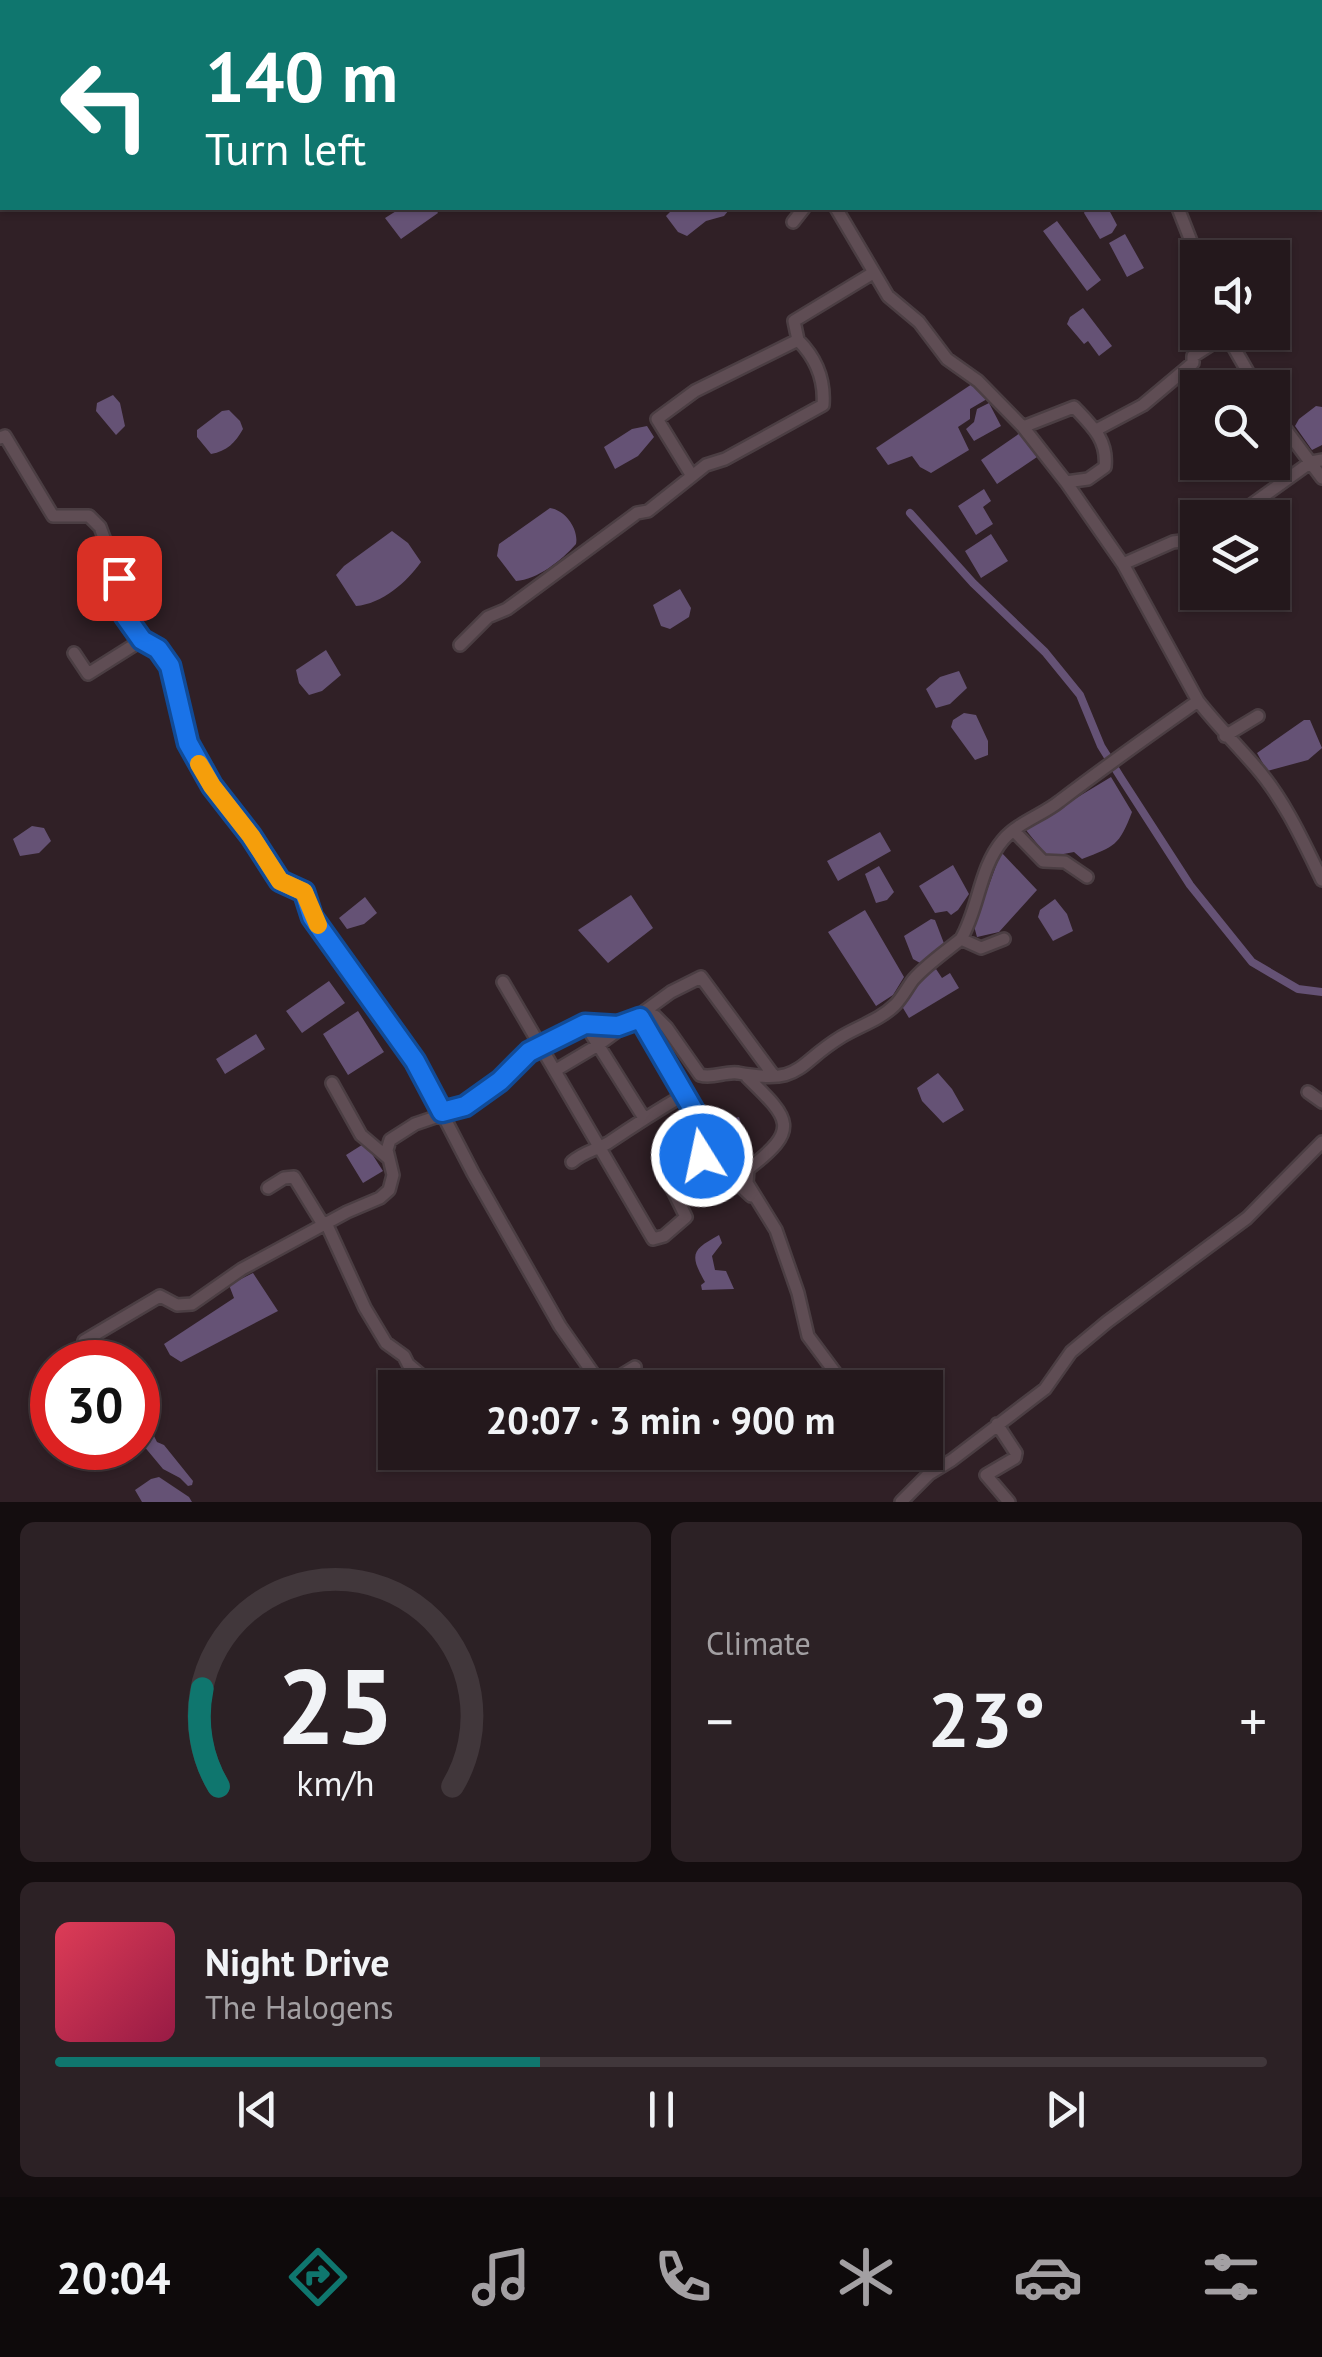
<!DOCTYPE html>
<meta charset="utf-8">
<style>
body{margin:0;font-family:"PT Sans",sans-serif;background:#2c2125;color:#f1f3f6;height:100vh;display:flex;flex-direction:column;font-size:38px;white-space:nowrap}
*{box-sizing:border-box;margin:0}
p{font-size:32px;color:#a3a0a3}
.icon{flex:none;width:55px;height:55px;fill:none;stroke:currentColor;stroke-width:2;stroke-linecap:round;stroke-linejoin:round}
.map{position:relative;height:1502px;overflow:hidden}
.side{display:flex;flex-direction:column;gap:20px;padding:20px;background:#140d0f;flex:1}
.side>*{flex:none}
.top-card{position:absolute;left:0px;top:0px;width:1322px;height:210px;box-shadow:0 2px 8px #0004,0 0 0 2px #41373b;background:#0f766e;color:#fff;overflow:hidden}
.controls{position:absolute;left:1180px;top:240px;display:grid;gap:20px}
.controls a{display:grid;place-items:center;width:110px;height:110px;border-radius:0px;background:#24181c;box-shadow:0 2px 8px #0004,0 0 0 2px #41373b;font-size:50px}
.speed{position:absolute;left:30px;top:1340px;display:flex;gap:20px;font-size:50px;font-weight:700;text-align:center}
.speed>*{display:grid;place-content:center;width:130px;height:130px;border-radius:50%;background:#24181c;box-shadow:0 2px 8px #0004,0 0 0 2px #41373b;line-height:1}
.speed .limit{border:15px solid #d22;background:#fff;color:#111}
.pin{position:absolute;display:grid;place-items:center;width:85px;height:85px;color:#fff;margin:-42px;border-radius:20px;box-shadow:0 5px 15px #0006}
.me{position:absolute;width:110px;margin:-55px;rotate:350deg;stroke-linejoin:round;filter:drop-shadow(0 0 8px #0008)}
.turn{display:flex;align-items:center;gap:35px;height:210px;padding:0 40px;font-size:45px}
.turn .icon{width:130px;height:130px;stroke-width:2.5}
.turn b{display:block;font-size:70px;line-height:85px}
.big{font-size:75px;font-weight:700;line-height:1.1}
.side .card{flex:1;display:flex;flex-direction:column;justify-content:center;gap:15px;min-width:0;padding:0 35px;border-radius:15px;background:#2c2125}
.side .dial{align-items:center;gap:0}
.dial svg{height:260px;overflow:visible;fill:none;stroke:#41373b;stroke-width:7;stroke-linecap:round;text-anchor:middle}
.dial text{fill:#f1f3f6;stroke:none}
.song{display:flex;align-items:center;gap:30px}
.cover{width:120px;height:120px;border-radius:15px;background:linear-gradient(135deg,hsl(350 70% 55%),hsl(340 70% 35%))}
.played{height:10px;border-radius:5px;background:linear-gradient(90deg,#0f766e 40%,#41373b 40%)}
.keys{display:flex;justify-content:space-around;direction:ltr}
.heat{display:flex;justify-content:space-between;align-items:center;font-size:55px;direction:ltr}
.side .tiles{flex:1;display:grid;gap:20px;grid-template-columns:1fr 1fr}
.card:last-child{grid-column:span 2}
.trip{position:absolute;left:378px;top:1370px;width:565px;height:100px;border-radius:0px;background:#24181c;box-shadow:0 2px 8px #0004,0 0 0 2px #41373b;font-weight:700;line-height:100px;text-align:center}
.tabs{display:flex;height:160px;justify-content:space-around;align-items:center;background:#0e0a0b;color:#a3a0a3}
.tabs .icon{width:70px;height:70px}
.tabs .selected{color:#0f766e}
.tabs b{font-size:45px;color:#f1f3f6}
.map>svg:first-child{display:block}
</style>
<div class="map">
<svg width="1322" height="1502" viewBox="0 0 1322 1502">
<rect width="100%" height="100%" fill="#302026"/>
<path fill="#655275" d="M 401,208 L 435,208 L 438,213 L 401,239 L 385,218 Z
M 674,208 L 729,208 L 729,210 L 724,216 L 706,221 L 687,236 L 678,232 L 666,216 Z
M 1086,208 L 1108,208 L 1117,225 L 1112,233 L 1100,239 L 1084,213 Z
M 1057,221 L 1101,280 L 1087,291 L 1043,231 Z
M 1125,234 L 1144,268 L 1127,277 L 1109,243 Z
M 1083,308 L 1112,346 L 1099,356 L 1088,341 L 1084,344 L 1067,324 L 1070,317 Z
M 975,382 L 987,399 L 970,409 L 970,419 L 958,427 L 969,450 L 931,473 L 920,467 L 912,456 L 888,465 L 876,448 Z
M 113,395 L 120,403 L 125,426 L 116,435 L 96,411 L 97,403 Z
M 989,403 L 1001,426 L 974,441 L 966,429 L 974,422 L 977,409 Z
M 1316,406 L 1322,407 L 1322,445 L 1312,450 L 1295,426 L 1299,419 Z
M 229,410 L 240,421 L 243,429 C 235,443 227,451 211,454 L 197,437 L 197,430 L 222,411 Z
M 647,426 L 654,437 L 638,456 L 615,469 L 604,447 L 632,429 Z
M 1020,433 L 1037,457 L 997,484 L 981,460 Z
M 984,489 L 991,501 L 983,507 L 993,524 L 976,535 L 958,506 Z
M 550,508 C 565,510 579,529 576,544 C 562,560 537,580 516,581 L 497,556 L 499,544 Z
M 392,531 L 408,543 L 421,562 C 407,582 382,604 356,606 L 336,575 L 344,566 Z
M 991,534 L 1008,561 L 981,578 L 965,551 Z
M 680,589 L 691,608 L 689,617 L 670,629 L 661,626 L 653,605 Z
M 326,650 L 341,675 L 322,691 L 309,695 L 299,683 L 296,670 Z
M 959,671 L 967,688 L 950,704 L 936,708 L 926,689 L 940,677 Z
M 964,713 L 976,715 L 988,741 L 988,755 L 975,760 L 951,727 L 953,720 Z
M 1304,720 L 1310,720 L 1322,748 L 1308,760 L 1267,771 L 1257,753 Z
M 1111,777 L 1132,812 C 1119,846 1115,846 1082,859 L 1074,852 L 1048,857 L 1025,829 Z
M 32,826 L 44,828 L 51,841 L 39,853 L 20,856 L 13,839 Z
M 880,832 L 891,851 L 838,881 L 827,861 Z
M 1001,852 L 1037,890 L 999,932 L 977,937 L 974,926 Z
M 953,865 L 969,894 L 958,910 L 951,915 L 947,911 L 935,913 L 919,886 Z
M 879,866 L 894,892 L 887,900 L 876,903 L 865,874 Z
M 631,895 L 653,928 L 608,963 L 578,930 Z
M 365,897 L 377,913 L 364,924 L 347,929 L 339,918 Z
M 1055,899 L 1067,914 L 1073,931 L 1053,941 L 1038,917 L 1040,910 Z
M 865,910 L 904,977 L 893,995 L 876,1006 L 828,932 Z
M 931,919 L 935,920 L 945,946 L 920,963 L 913,959 L 904,936 Z
M 936,969 L 942,978 L 950,973 L 959,988 L 909,1018 L 900,1003 L 919,980 Z
M 329,981 L 345,1003 L 302,1033 L 286,1011 Z
M 358,1011 L 384,1052 L 348,1075 L 323,1034 Z
M 256,1034 L 265,1049 L 225,1074 L 216,1059 Z
M 938,1073 L 952,1089 L 964,1110 L 943,1123 L 922,1101 L 917,1088 Z
M 739,1117 L 751,1158 L 737,1169 L 724,1167 L 707,1146 L 730,1119 Z
M 365,1143 L 383,1171 L 363,1183 L 346,1155 Z
M 719,1235 L 722,1243 L 712,1256 L 715,1270 L 726,1271 L 734,1289 L 702,1290 L 701,1285 L 705,1282 C 689,1254 692,1250 719,1235 Z
M 253,1273 L 278,1311 L 181,1362 L 170,1355 L 164,1344 L 234,1298 L 229,1285 Z
M 150,1428 L 157,1442 L 164,1445 L 193,1481 L 192,1485 L 188,1486 L 180,1478 L 163,1469 L 138,1439 L 138,1435 Z
M 159,1477 L 189,1497 L 192,1502 L 142,1502 L 135,1490 L 151,1479 Z"/>
<g fill="none" stroke-linecap="round" stroke-linejoin="round">
<path stroke="#655275" stroke-width="8" d="M 910,513 L 973,583 L 1045,652 L 1080,695 L 1101,746 L 1121,778 L 1190,885 L 1252,962 L 1298,989 L 1322,992"/>
<g stroke="#4b3e43" stroke-width="16">
<path id="minor" d="M 707,0 L 709,2
M 1101,0 L 1102,2
M 910,2 L 910,0
M 836,208 L 888,296 L 919,322 L 947,359 L 978,381 L 1023,427 L 1066,482 L 1123,564 L 1198,701
M 1178,208 L 1198,259
M 793,222 L 804,208
M 1225,332 L 1257,388
M 1272,411 L 1322,478
M 1023,427 L 1074,407 C 1092,426 1108,440 1105,467 L 1088,479 L 1066,482
M 1096,430 L 1143,405 L 1193,363 L 1193,356 L 1226,335
M 0,438 L 5,436 L 53,516 L 89,516 L 100,527 L 119,578 L 125,616 L 142,640 L 158,649 L 170,666 L 188,743 L 211,786 L 251,837 L 281,881 L 304,891 L 312,917 L 415,1061 L 473,1173 L 560,1326 L 595,1376 L 607,1384 L 635,1367
M 692,476 L 657,419 L 695,391 L 798,340 L 794,321 L 873,273
M 1233,518 L 1311,462 L 1322,460
M 1123,564 L 1173,542 L 1198,539
M 460,645 L 488,617 L 507,609 L 637,513 L 648,511 L 706,465 L 725,459 L 823,405 C 825,379 816,358 798,340
M 74,653 L 88,674 L 142,640
M 1225,736 L 1258,716
M 1014,831 L 1043,861 L 1065,862 L 1087,877
M 961,939 C 979,909 979,868 1003,840 C 1017,823 1043,815 1060,801 C 1106,766 1151,734 1198,701 C 1216,724 1236,744 1255,766 C 1284,799 1303,841 1322,880
M 503,982 L 653,1239 L 664,1236 L 686,1217 L 661,1166 L 695,1151 L 702,1156
M 640,1018 L 705,1130 C 699,1152 704,1159 717,1177 L 734,1180 L 751,1196
M 585,1024 L 644,1118
M 556,1070 L 598,1045 L 671,992 L 701,977 L 774,1076
M 747,1077 C 790,1119 801,1129 748,1169 L 747,1183 L 776,1230 L 798,1293 L 808,1336 L 837,1375 L 869,1384
M 332,1083 L 361,1135 L 388,1158
M 1308,1092 L 1322,1102
M 572,1162 C 583,1152 596,1150 608,1143 C 633,1126 658,1110 684,1095
M 268,1188 L 284,1178 L 294,1177 L 321,1221 L 326,1223 L 365,1308 L 386,1343 L 404,1356 L 408,1364 L 427,1380 L 419,1388
M 84,1341 L 160,1296 L 177,1305 L 192,1304 L 242,1269 L 347,1212 L 380,1198 L 389,1190 L 393,1175 L 387,1150 L 390,1140 L 415,1124 L 465,1107 L 501,1081 L 529,1052 L 585,1024 L 619,1026 L 655,1016 L 667,1028 L 700,1075 C 713,1079 725,1071 738,1073 C 803,1085 795,1065 841,1037 C 859,1026 880,1020 895,1005 C 902,998 907,988 913,980 C 926,965 945,952 961,939 L 981,948 L 1004,939
M 997,1424 L 1016,1453 L 1015,1458 L 986,1475 L 1009,1502
M 901,1502 L 929,1474 L 952,1460 L 1045,1389 L 1071,1352 L 1107,1322 L 1247,1218 L 1322,1142"/>
</g>
<use href="#minor" stroke="#5f4d54" stroke-width="11"/>
</g>
<g fill="none" stroke-linecap="round" stroke-linejoin="round">
<g stroke="#114b97" stroke-width="25">
<path id="route" d="M 119,578 L 125,616 L 142,640 L 158,649 L 170,666 L 188,743 L 212,786 L 251,836 L 280,881 L 304,892 L 312,917 L 415,1061 L 442,1112 L 465,1106 L 500,1081 L 529,1052 L 585,1024 L 618,1026 L 640,1018 L 705,1130 L 700,1147 L 702,1156"/>
</g>
<use href="#route" stroke="#1a73e8" stroke-width="18"/>
<path stroke="#f59e0b" stroke-width="18" d="M 199,764 L 212,786 L 251,836 L 280,881 L 304,892 L 318,925"/>
</g>
</svg>
<div class="controls">
<a><svg class="icon" aria-label="sound" viewBox="0 0 24 24"><path d="M4 9h4l5-4v14l-5-4H4zM17 9q2 3 0 6"/></svg></a>
<a><svg class="icon" aria-label="search" viewBox="0 0 24 24"><circle cx="10" cy="10" r="6"/><path d="M15 15l6 6"/></svg></a>
<a><svg class="icon" aria-label="layers" viewBox="0 0 24 24"><path d="M12 4l9 5-9 5-9-5zM3 14l9 5 9-5"/></svg></a>
</div>
<div class="speed"><div class="limit">30</div></div>
<div class="pin" style="left:119px;top:578px;background:#d93025"><svg class="icon" aria-label="arrive" viewBox="0 0 24 24"><path d="M6 21V4h12l-3 4 3 4H6"/></svg></div>
<svg class="me" style="left:702px;top:1156px" viewBox="-20 -20 40 40"><circle r="17" fill="#1a73e8" stroke="#fff" stroke-width="3"/><path d="M0-11L8 9 0 5-8 9z" fill="#fff"/></svg>
<div class="trip">20:07 · 3 min · 900 m</div>
<div class="top-card">
<div class="turn"><svg class="icon" aria-label="left" viewBox="0 0 24 24"><path d="M17 20v-9H6M10 6l-5 5 5 5"/></svg><div><b>140 m</b>Turn left</div></div>
</div>
</div>
<section class="side">
<div class="tiles">
<div class="card dial"><svg viewBox="0 0 100 80">
<path d="M14 69A42 42 0 1 1 86 69"/>
<path d="M14 69A42 42 0 0 1 9 39" stroke="#0f766e"/>
<text x="50" y="56" font-size="32" font-weight="700">25</text>
<text x="50" y="72" font-size="11">km/h</text>
</svg></div>
<div class="card"><p>Climate</p>
<div class="heat"><a>−</a><b class="big">23°</b><a>+</a></div>
</div>
<div class="card">
<div class="song"><i class="cover"></i><div><b>Night Drive</b><p>The Halogens</p></div></div>
<div class="played"></div>
<div class="keys"><svg class="icon" aria-label="previous" viewBox="0 0 24 24"><path d="M18 5L8 12l10 7zM5 5v14"/></svg><svg class="icon" aria-label="pause" viewBox="0 0 24 24"><path d="M8 5v14M16 5v14"/></svg><svg class="icon" aria-label="next" viewBox="0 0 24 24"><path d="M6 5l10 7-10 7zM19 5v14"/></svg></div>
</div>
</div>
</section>
<nav class="tabs">
<b>20:04</b>
<svg class="icon selected" aria-label="directions" viewBox="0 0 24 24"><path d="M12 3l9 9-9 9-9-9zM9 14v-3h6M13 9l2 2-2 2"/></svg>
<svg class="icon" aria-label="music" viewBox="0 0 24 24"><path d="M9 18V5l10-2v13"/><circle cx="6" cy="18" r="3"/><circle cx="16" cy="16" r="3"/></svg>
<svg class="icon" aria-label="phone" viewBox="0 0 24 24"><path d="M5 4h4l2 5-3 2q2 4 5 5l2-3 5 2v4C11 20 4 13 5 4z"/></svg>
<svg class="icon" aria-label="climate" viewBox="0 0 24 24"><path d="M12 3v18M4 7l16 10M4 17L20 7"/></svg>
<svg class="icon" aria-label="car" viewBox="0 0 24 24"><path d="M5 17H2v-5l4-1 3-4h7l3 4 3 1v5h-3M9 17h6M6 11h13"/><circle cx="7" cy="17" r="2"/><circle cx="17" cy="17" r="2"/></svg>
<svg class="icon" aria-label="filters" viewBox="0 0 24 24"><path d="M4 7h16M4 17h16"/><circle cx="9" cy="7" r="2"/><circle cx="15" cy="17" r="2"/></svg>
</nav>
